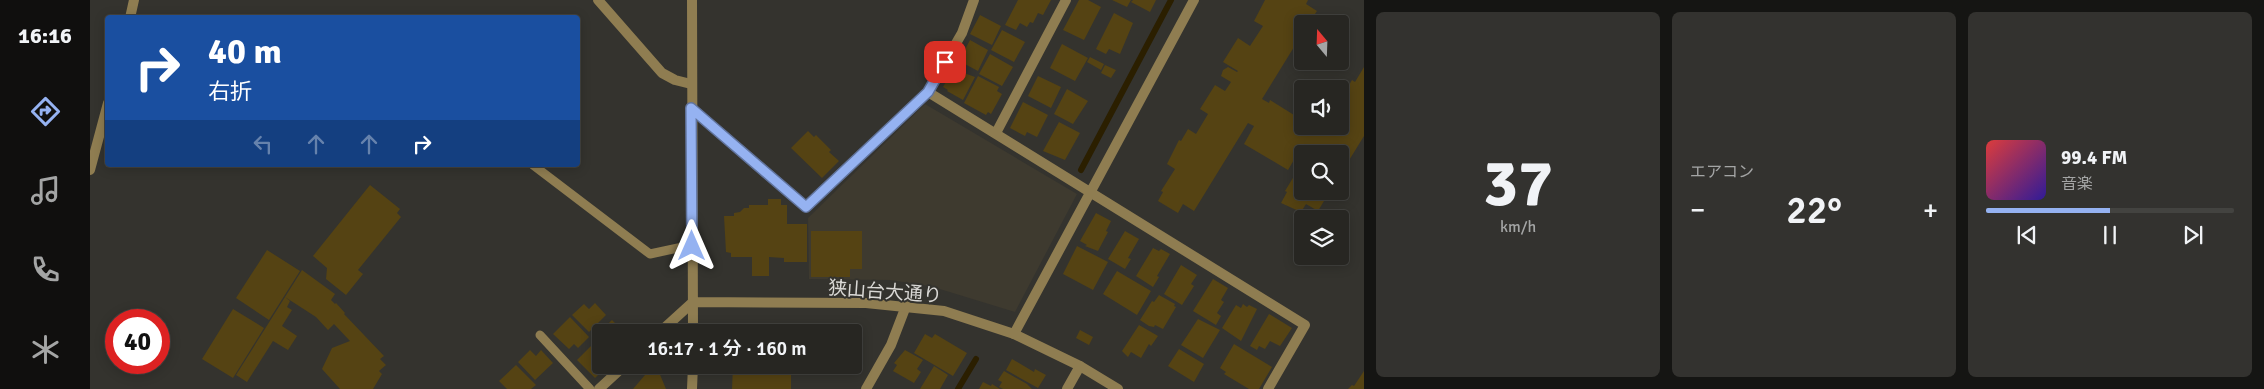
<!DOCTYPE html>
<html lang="ja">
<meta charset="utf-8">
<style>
body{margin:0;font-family:Signika,"Noto Sans JP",sans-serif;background:#33322f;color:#f1f3f6;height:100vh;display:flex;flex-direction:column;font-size:19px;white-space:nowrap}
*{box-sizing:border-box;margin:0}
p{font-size:16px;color:#a4a5a5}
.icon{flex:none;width:28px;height:28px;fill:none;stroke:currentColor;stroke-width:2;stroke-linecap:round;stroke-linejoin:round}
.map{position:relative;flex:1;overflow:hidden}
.side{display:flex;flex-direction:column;gap:12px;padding:12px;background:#151513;width:900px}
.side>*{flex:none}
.banner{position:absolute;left:15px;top:15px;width:475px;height:152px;border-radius:5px;box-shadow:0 2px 12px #0003,0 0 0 1px #434340;background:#1a4fa0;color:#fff;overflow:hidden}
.needle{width:32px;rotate:341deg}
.controls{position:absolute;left:1204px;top:15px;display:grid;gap:10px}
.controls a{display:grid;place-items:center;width:55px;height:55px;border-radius:5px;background:#272622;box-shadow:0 2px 12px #0003,0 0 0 1px #434340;font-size:25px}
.speed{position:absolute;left:15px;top:309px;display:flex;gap:10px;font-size:25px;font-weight:700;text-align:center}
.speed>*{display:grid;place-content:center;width:65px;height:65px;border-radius:50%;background:#272622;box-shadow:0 2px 12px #0003,0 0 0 1px #434340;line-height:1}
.speed .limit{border:8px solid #d22;background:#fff;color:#111}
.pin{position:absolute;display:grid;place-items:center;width:42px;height:42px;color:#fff;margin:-21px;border-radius:10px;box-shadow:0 2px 8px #0006}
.me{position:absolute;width:55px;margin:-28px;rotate:0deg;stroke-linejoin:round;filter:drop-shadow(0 0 4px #0008)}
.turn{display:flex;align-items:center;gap:18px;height:105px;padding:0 20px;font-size:22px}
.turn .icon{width:65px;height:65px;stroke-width:2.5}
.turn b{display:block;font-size:35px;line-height:42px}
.lanes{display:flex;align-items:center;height:48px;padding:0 20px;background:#0003;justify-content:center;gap:25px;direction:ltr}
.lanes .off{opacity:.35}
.big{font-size:38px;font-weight:600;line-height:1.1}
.side .card{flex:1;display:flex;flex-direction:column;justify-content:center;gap:8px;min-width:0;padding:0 18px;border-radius:8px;background:#33322f}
.side .dial{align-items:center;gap:0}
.dial b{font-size:65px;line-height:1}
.song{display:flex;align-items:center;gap:15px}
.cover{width:60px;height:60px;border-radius:8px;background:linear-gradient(135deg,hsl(0 70% 55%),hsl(250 70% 35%))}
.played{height:5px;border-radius:2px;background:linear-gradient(90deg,#95b2f1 50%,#434340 50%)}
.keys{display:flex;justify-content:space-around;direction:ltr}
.heat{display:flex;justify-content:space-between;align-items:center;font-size:28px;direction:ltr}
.side .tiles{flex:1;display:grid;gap:12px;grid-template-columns:repeat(3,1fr)}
.trip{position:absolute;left:502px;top:324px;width:270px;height:50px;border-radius:5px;background:#272622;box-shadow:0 2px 12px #0003,0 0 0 1px #434340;font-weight:600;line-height:50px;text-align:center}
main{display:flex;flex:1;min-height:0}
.menu{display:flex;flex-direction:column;width:90px;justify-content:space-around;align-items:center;background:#100f0e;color:#a4a5a5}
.menu .icon{width:35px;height:35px}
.menu .on{color:#95b2f1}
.menu b{font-size:22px;color:#f1f3f6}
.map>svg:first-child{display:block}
</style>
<main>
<nav class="menu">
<b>16:16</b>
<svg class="icon on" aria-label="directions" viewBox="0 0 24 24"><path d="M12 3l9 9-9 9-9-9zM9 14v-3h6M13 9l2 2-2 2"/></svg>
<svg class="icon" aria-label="music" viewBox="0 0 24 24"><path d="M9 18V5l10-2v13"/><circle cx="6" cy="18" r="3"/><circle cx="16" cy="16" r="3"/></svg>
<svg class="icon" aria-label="phone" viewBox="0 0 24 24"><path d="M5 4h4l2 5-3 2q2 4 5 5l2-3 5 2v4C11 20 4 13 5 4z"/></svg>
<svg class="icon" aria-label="climate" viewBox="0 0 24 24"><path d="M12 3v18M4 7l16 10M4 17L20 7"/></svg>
</nav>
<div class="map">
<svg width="1274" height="389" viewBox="0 0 1274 389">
<rect width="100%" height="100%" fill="#34332e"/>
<path fill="#3e3a2f" d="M 835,104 L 987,194 L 925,312 L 840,286 L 800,280 L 719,279 L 718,218 Z"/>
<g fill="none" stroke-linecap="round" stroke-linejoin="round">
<path stroke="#2b1f00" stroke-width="6" d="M 991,170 L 1081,0
M 868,389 L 886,359"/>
</g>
<path fill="#554313" d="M 928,0 L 961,0 L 953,15 L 948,13 L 943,23 L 940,22 L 937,27 L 930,23 L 926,30 L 915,25 Z
M 989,0 L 998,0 L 1011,7 L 994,40 L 973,30 Z
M 1022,0 L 1041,0 L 1037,7 Z
M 1043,0 L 1066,0 L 1060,12 L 1041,2 Z
M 1175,0 L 1218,0 L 1216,4 L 1227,11 L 1218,24 L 1212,24 L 1212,34 L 1172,99 L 1179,103 L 1180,100 L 1212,120 L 1212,126 L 1222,126 L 1224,127 L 1223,130 L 1230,134 L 1235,126 L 1250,126 L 1250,89 L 1247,89 L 1249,86 L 1256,90 L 1262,80 L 1265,82 L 1274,67 L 1274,136 L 1250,175 L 1250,154 L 1212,154 L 1212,156 L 1208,153 L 1198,170 L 1154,144 L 1164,126 L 1158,123 L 1104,211 L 1093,204 L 1088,213 L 1068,201 L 1073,192 L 1071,191 L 1085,169 L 1077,164 L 1089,140 L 1091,141 L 1098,129 L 1106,134 L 1118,114 L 1110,109 L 1125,85 L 1135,91 L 1141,82 L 1131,76 L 1133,70 L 1138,67 L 1147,72 L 1148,71 L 1133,62 L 1148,38 L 1160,46 L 1173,26 L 1164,21 Z
M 1024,13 L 1043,23 L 1030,54 L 1019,49 L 1016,54 L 1006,49 Z
M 890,15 L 911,26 L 902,45 L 880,34 Z
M 912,30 L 935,42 L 924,62 L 901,50 Z
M 880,40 L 898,50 L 888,71 L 869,61 Z
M 972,44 L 998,58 L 985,81 L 960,68 Z
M 900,54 L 923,67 L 912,86 L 889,74 Z
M 1000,57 L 1014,64 L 1011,70 L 997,62 Z
M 1015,65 L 1026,70 L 1021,78 L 1011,73 Z
M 863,69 L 885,77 L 873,100 L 857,91 L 858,90 L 853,87 Z
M 888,76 L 909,87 L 907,91 L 912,94 L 901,114 L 898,112 L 896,115 L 874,103 Z
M 948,76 L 971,87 L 961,108 L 938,96 Z
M 977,89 L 998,101 L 983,124 L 964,114 Z
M 933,102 L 958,115 L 947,137 L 937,132 L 935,136 L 920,128 Z
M 969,122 L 990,133 L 975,160 L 953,151 Z
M 718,131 L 724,137 L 726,135 L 741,150 L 739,152 L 749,161 L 732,178 L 701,148 Z
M 1212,163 L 1212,191 L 1240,191 L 1228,211 L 1216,204 L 1211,212 L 1191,203 L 1197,192 L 1195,191 Z
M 280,185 L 310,209 L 307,213 L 311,217 L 268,270 L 273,274 L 256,295 L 236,279 L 237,268 L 223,256 Z
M 678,199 L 691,199 L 691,205 L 697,205 L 697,224 L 717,224 L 717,262 L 694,262 L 694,258 L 679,257 L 679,276 L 662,276 L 662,257 L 641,257 L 641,253 L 636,252 L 634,216 L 644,216 L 644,213 L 650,212 L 654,208 L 659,208 L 659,205 L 678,205 Z
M 1006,213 L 1021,221 L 1016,231 L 1018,232 L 1008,251 L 995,246 L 997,245 L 990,241 Z
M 721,231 L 772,231 L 772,269 L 760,269 L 760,277 L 721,277 Z
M 1035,231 L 1049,239 L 1038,258 L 1041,259 L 1035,269 L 1018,259 Z
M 987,246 L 1018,262 L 1003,290 L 973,274 Z
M 1063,248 L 1069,251 L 1071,249 L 1080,254 L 1067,276 L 1069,277 L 1063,287 L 1046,276 Z
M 177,250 L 210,271 L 179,320 L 146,298 Z
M 1091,265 L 1107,275 L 1101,284 L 1104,286 L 1092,305 L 1074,294 Z
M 212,270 L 245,294 L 241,300 L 245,304 L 246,303 L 255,313 L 254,314 L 294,356 L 290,359 L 296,365 L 289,371 L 292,374 L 283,389 L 250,389 L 232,369 L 242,348 L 260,341 L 244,324 L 238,330 L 226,317 L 195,297 Z
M 1027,271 L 1061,291 L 1047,315 L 1013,294 Z
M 1123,279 L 1138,288 L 1131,300 L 1134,302 L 1127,313 L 1131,316 L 1126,325 L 1103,311 Z
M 1069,295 L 1085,304 L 1084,306 L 1086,307 L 1073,329 L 1065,325 L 1064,327 L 1059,326 L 1050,320 L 1062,301 L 1064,302 Z
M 195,297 L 200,301 L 197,307 L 202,310 L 192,326 L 207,336 L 198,350 L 183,341 L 157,382 L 146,375 Z
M 505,303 L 516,315 L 499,332 L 482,315 L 494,304 L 499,309 Z
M 1153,304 L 1157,307 L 1159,305 L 1167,309 L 1151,341 L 1132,328 L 1146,305 L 1151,308 Z
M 143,309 L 174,328 L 143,378 L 112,359 Z
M 1179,314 L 1202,328 L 1190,346 L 1180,341 L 1175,349 L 1169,346 L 1167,350 L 1160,346 Z
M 480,317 L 499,337 L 488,348 L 484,344 L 479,349 L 463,334 Z
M 1108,319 L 1130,330 L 1113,358 L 1091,345 Z
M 522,320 L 534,332 L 511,332 L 511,346 L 503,338 Z
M 1049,325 L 1068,336 L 1061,346 L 1059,344 L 1051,358 L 1041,352 L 1038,357 L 1032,351 Z
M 990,330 L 1003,337 L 999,345 L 986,338 Z
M 835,334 L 842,338 L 845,334 L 877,353 L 863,376 L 824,353 Z
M 503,344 L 511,352 L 511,365 L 518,365 L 505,378 L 487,360 Z
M 1144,344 L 1182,367 L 1169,389 L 1159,389 L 1134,374 L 1136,372 L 1130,368 Z
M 1089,349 L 1114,364 L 1104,382 L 1078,366 Z
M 440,350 L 446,356 L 451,350 L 463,363 L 445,380 L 428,362 Z
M 815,350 L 833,360 L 827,369 L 831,372 L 824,383 L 803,371 L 807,365 L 804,363 Z
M 922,359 L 944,372 L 945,369 L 956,375 L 948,388 L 916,370 Z
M 426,365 L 446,385 L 441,389 L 417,389 L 409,381 Z
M 566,365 L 576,389 L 543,389 L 555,375 L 551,372 L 555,368 L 554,366 Z
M 643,365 L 701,365 L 701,389 L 642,389 Z
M 844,366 L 858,375 L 850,389 L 830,389 Z
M 914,371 L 937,384 L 942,389 L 913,389 L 909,387 L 912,382 L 908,380 Z
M 1274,371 L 1274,389 L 1258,389 L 1262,385 L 1264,386 Z
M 893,382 L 901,386 L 902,384 L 910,389 L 889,389 Z"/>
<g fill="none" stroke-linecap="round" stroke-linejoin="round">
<path stroke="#8f7d51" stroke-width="9" d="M 443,165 L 560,254 L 602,245
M 450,335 L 500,389"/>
<path stroke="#8f7d51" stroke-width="10" d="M 508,0 L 572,73 L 585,80 L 601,84
M 40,18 L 44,0
M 838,92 L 1215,325 L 1178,389
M 601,108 L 716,207 L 838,92 L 872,33 L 884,0
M 906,133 L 976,0
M 0,170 L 18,103
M 570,332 L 603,302
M 924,334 L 1104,0
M 509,389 L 535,365
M 776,389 L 801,345 L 816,306
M 977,389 L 990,366"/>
<path stroke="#8f7d51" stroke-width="10" d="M 602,0 L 603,332
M 603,302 L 776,303 L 854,311 L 924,334 L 990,366 L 1028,389
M 602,389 L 603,365"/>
</g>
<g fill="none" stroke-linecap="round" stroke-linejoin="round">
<g stroke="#61749d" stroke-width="12">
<path id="route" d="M 602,246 L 601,108 L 716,207 L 838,92 L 855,62"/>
</g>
<use href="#route" stroke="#95b2f1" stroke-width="9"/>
</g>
<g text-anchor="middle" stroke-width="4" stroke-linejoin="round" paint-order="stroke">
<g font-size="19" fill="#d9d8d5" stroke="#34332e">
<text transform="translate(795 291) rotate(4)" y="7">狭山台大通り</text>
</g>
</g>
</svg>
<div class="controls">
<a><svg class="needle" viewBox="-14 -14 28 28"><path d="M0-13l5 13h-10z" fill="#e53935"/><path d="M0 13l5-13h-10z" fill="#a4a5a5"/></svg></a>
<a><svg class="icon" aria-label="sound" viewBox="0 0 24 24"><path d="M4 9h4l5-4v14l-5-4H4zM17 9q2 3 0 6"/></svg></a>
<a><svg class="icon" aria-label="search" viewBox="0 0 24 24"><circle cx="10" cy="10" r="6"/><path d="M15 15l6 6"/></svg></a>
<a><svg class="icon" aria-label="layers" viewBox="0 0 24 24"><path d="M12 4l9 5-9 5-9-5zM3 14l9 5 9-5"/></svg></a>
</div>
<div class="speed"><div class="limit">40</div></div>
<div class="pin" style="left:855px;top:62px;background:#d93025"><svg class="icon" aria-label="arrive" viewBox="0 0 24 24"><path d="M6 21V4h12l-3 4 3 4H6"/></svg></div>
<svg class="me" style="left:602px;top:246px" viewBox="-20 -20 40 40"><path d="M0-17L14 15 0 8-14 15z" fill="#95b2f1" stroke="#fff" stroke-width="4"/></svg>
<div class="trip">16:17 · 1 分 · 160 m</div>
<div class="banner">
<div class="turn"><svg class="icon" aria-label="right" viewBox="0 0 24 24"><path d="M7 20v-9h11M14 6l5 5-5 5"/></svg><div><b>40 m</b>右折</div></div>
<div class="lanes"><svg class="icon off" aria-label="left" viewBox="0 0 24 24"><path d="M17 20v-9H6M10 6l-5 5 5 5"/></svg><svg class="icon off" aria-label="ahead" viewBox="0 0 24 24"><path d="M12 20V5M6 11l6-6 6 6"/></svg><svg class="icon off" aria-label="ahead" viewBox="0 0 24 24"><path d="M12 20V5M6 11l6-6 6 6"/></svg><svg class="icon" aria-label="right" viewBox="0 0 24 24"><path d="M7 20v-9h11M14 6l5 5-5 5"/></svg></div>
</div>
</div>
<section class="side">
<div class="tiles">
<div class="card dial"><b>37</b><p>km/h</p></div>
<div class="card"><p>エアコン</p>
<div class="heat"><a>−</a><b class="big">22°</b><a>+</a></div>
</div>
<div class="card">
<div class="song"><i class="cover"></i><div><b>99.4 FM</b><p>音楽</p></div></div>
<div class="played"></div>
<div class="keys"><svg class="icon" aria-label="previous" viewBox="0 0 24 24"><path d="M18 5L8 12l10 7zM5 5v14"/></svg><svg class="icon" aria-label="pause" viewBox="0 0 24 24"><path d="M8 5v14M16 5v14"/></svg><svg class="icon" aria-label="next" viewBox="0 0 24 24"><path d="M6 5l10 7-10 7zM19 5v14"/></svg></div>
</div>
</div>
</section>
</main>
